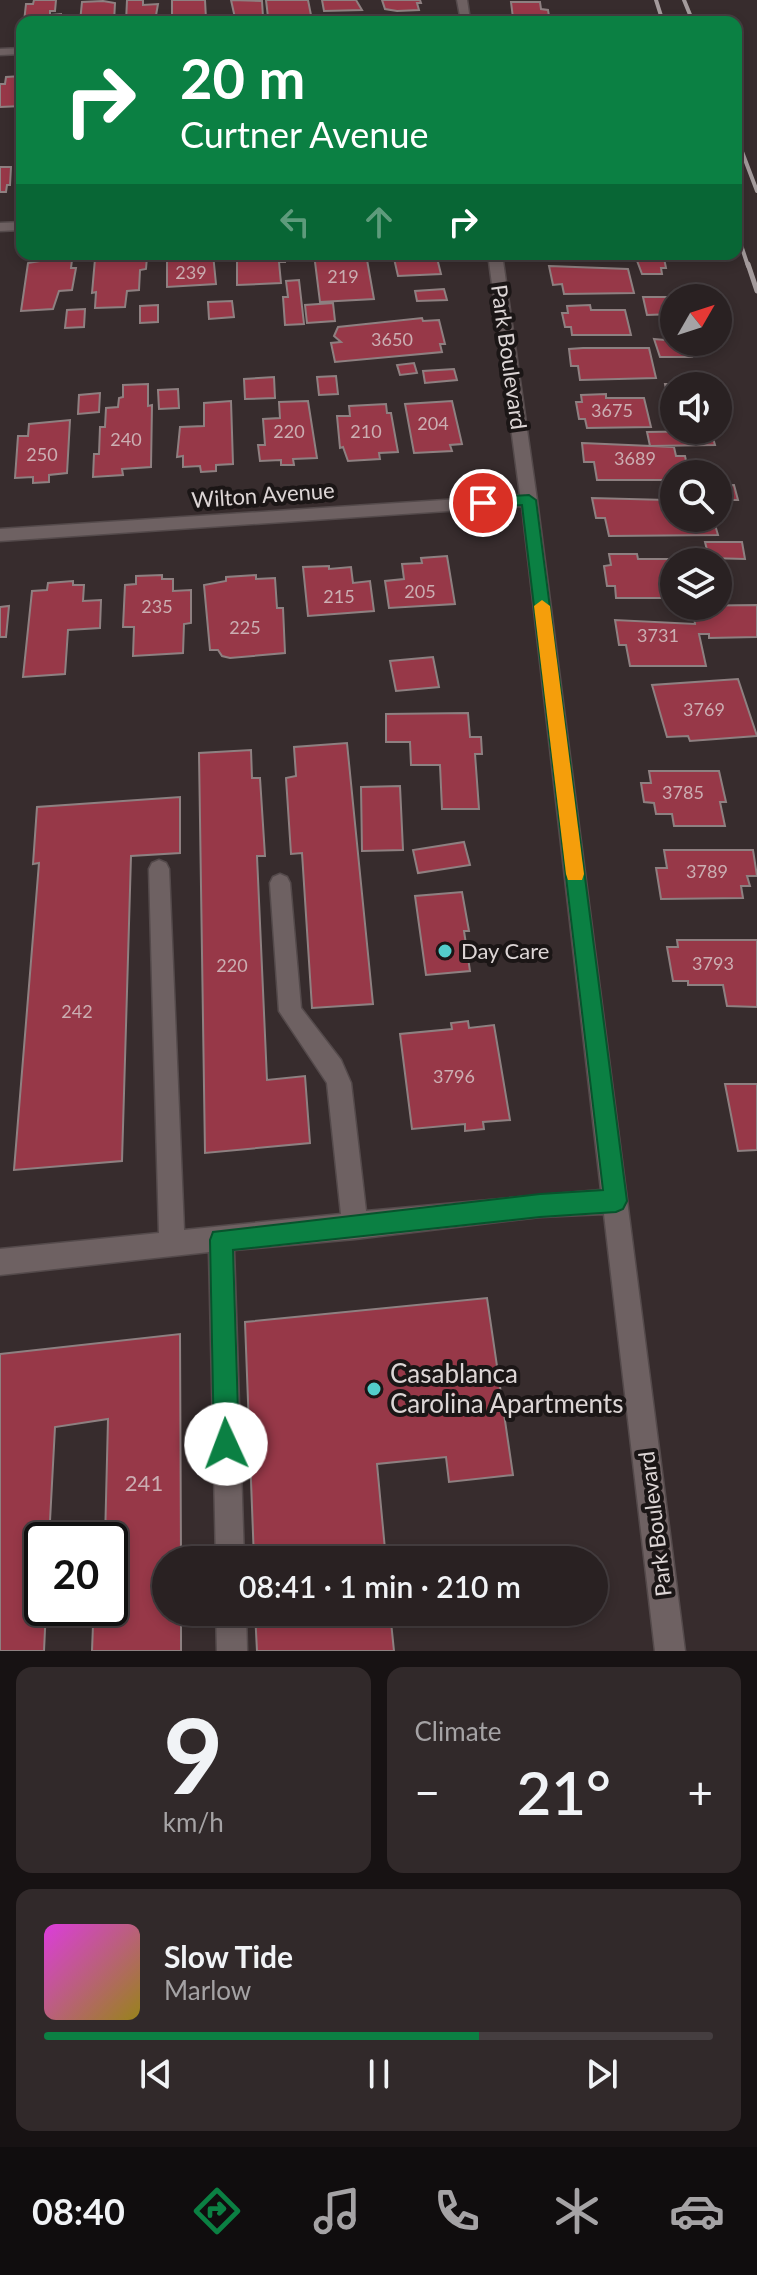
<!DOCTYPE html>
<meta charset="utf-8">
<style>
body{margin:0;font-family:Lato,sans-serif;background:#31292a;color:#f1f3f6;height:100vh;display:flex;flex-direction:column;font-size:30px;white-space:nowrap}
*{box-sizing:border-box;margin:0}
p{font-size:26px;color:#a5a3a5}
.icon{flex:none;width:44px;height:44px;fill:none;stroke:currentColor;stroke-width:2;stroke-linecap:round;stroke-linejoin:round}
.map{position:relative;height:1651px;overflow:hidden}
.side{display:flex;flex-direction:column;gap:16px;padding:16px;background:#171213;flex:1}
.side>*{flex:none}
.guide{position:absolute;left:16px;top:16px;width:726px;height:244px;border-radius:16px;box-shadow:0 4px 12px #0003,0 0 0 2px #453e40;background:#0b8043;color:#fff;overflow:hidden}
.needle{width:52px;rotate:51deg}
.fabs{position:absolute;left:660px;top:284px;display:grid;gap:16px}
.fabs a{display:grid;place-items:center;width:72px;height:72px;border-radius:50%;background:#292122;box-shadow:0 4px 12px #0003,0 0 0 2px #453e40;font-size:40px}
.speed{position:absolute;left:24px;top:1522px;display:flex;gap:16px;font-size:40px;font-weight:700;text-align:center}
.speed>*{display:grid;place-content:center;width:104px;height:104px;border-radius:50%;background:#292122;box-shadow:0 4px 12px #0003,0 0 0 2px #453e40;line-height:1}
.speed .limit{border:4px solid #111;border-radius:12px;background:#fff;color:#111}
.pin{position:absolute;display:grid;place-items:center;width:68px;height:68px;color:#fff;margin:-34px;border:4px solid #fff;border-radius:50%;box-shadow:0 2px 8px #0007}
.me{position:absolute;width:88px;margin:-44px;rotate:358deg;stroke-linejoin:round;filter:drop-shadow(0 0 6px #0008)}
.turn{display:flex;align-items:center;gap:28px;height:168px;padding:0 32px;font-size:36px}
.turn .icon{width:104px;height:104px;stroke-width:2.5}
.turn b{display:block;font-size:56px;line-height:68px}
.lanes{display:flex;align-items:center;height:76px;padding:0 32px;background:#0003;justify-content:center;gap:40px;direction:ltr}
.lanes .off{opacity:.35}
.big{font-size:60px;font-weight:600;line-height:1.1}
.side .card{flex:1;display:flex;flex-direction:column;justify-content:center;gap:12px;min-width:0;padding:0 28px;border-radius:16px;background:#31292a}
.side .dial{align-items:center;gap:0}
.dial b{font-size:104px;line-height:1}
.song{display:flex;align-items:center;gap:24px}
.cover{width:96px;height:96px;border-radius:12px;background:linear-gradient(135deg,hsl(300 70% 55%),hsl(50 70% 35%))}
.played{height:8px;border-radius:4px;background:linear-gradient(90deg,#0b8043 65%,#453e40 65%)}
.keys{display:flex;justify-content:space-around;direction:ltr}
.heat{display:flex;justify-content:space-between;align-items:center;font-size:44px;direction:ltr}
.side .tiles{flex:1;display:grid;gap:16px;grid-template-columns:1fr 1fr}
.card:last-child{grid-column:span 2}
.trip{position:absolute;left:152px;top:1546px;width:456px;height:80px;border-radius:40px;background:#292122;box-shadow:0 4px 12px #0003,0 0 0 2px #453e40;font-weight:600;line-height:80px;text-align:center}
.tabs{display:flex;height:128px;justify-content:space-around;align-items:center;background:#100d0e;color:#a5a3a5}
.tabs .icon{width:56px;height:56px}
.tabs .selected{color:#0b8043}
.tabs b{font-size:36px;color:#f1f3f6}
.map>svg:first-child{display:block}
</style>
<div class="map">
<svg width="757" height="1651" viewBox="0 0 757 1651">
<rect width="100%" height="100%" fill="#372c2d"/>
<path fill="#973848" stroke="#8e8081" stroke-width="2" d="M 34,0 L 56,0 L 55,11 L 50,11 L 50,15 L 61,14 L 61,22 L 24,22 L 26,4 L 33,4 Z
M 127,0 L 143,0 L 143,5 L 158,4 L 155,21 L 126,22 Z
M 172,0 L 205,0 L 206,19 L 172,18 Z
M 231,0 L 262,1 L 263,17 L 235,18 Z
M 266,0 L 308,0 L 311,15 L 268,17 Z
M 322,0 L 356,0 L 362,10 L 324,11 Z
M 382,0 L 420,0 L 421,3 L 417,3 L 419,10 L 397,11 L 385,9 Z
M 103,1 L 115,3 L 114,22 L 80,22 L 82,2 Z
M 511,2 L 540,2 L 541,9 L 548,10 L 549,16 L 513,18 Z
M 22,76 L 22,106 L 0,107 L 0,84 L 5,84 L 6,77 Z
M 0,167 L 11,167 L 10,185 L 7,185 L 6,192 L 0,192 Z
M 183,254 L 213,254 L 216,284 L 167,287 L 167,257 Z
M 237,254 L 285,254 L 285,262 L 279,262 L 281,283 L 237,285 Z
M 314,254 L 366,254 L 374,299 L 320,302 Z
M 393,254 L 436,254 L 441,274 L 398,276 Z
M 117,255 L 147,257 L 146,269 L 140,270 L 139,290 L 127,291 L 125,307 L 95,308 L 96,292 L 92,293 L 95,259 L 117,258 Z
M 58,258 L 57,261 L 72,260 L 71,268 L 76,268 L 72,290 L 59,291 L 53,309 L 21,311 L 28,263 Z
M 636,258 L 664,258 L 666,268 L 661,268 L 662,274 L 642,274 Z
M 549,266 L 628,269 L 634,293 L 564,294 L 562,284 L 553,285 Z
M 299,280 L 304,324 L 285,325 L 283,297 L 288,297 L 286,281 Z
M 444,289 L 447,300 L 417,301 L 415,291 Z
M 643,297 L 673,297 L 674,314 L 647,315 Z
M 232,301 L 234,317 L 209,319 L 208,302 Z
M 333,303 L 335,321 L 307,323 L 305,305 Z
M 158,305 L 158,322 L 140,323 L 140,306 Z
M 590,305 L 591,310 L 625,310 L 631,335 L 572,335 L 571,327 L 565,327 L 562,313 L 568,313 L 567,306 Z
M 85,309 L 84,327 L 65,328 L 67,310 Z
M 422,318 L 423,321 L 439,320 L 445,344 L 440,344 L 442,352 L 335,362 L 331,343 L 341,342 L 334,336 L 338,327 Z
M 654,339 L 687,342 L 692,357 L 660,357 Z
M 583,348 L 649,348 L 656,378 L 580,380 L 578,366 L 571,366 L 569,349 Z
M 414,363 L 417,373 L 400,375 L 397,365 Z
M 454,369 L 457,380 L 425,383 L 423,371 Z
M 336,376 L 338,394 L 319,395 L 317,377 Z
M 274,377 L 275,398 L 245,399 L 244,379 Z
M 148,384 L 148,406 L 152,405 L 151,467 L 122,469 L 123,475 L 93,477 L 94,454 L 99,454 L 100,427 L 105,427 L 106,408 L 118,407 L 119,398 L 123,397 L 123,385 Z
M 665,384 L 698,384 L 699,386 L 674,386 L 674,398 L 668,398 Z
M 178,389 L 179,408 L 159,409 L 158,390 Z
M 100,393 L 99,412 L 78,414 L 79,395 Z
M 606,394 L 606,398 L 644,398 L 651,427 L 587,428 L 585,419 L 579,419 L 576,402 L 582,402 L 581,395 Z
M 231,401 L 233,464 L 216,465 L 216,471 L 201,472 L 200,466 L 183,467 L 183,456 L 177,457 L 180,427 L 204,426 L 204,403 Z
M 308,401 L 317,458 L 293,459 L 294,465 L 281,465 L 281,460 L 260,461 L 258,445 L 265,445 L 263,419 L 280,418 L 279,402 Z
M 452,401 L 462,444 L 450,445 L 452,451 L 414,453 L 405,404 Z
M 386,404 L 387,413 L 391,413 L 398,452 L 379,453 L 380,459 L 348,461 L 343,447 L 340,448 L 337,416 L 350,416 L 349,406 Z
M 70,420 L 67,473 L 49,475 L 49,482 L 33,483 L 33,477 L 15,478 L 18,436 L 28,436 L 29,424 Z
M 711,431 L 715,445 L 650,446 L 647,432 Z
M 582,443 L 674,447 L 676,456 L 685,456 L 689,474 L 674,474 L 674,480 L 597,480 L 594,462 L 584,462 Z
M 734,485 L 738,500 L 718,500 L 718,486 Z
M 674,496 L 674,518 L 713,518 L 718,535 L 609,536 L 605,518 L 596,518 L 592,498 L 667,500 L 666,497 Z
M 705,542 L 742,542 L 745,559 L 709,558 Z
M 609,554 L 637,554 L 638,559 L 679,559 L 680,562 L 674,562 L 674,598 L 616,598 L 615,586 L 607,586 L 604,566 L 611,565 Z
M 447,556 L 455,604 L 389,608 L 385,581 L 404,579 L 402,564 L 422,563 L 421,558 Z
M 329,566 L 329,569 L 351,567 L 353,583 L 370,581 L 374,611 L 308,616 L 303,567 Z
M 162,575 L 162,579 L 173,579 L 173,591 L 191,590 L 191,623 L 184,624 L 183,653 L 133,656 L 134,627 L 123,627 L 125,585 L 136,584 L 136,576 Z
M 256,575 L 256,579 L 275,578 L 277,608 L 283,608 L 285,653 L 230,658 L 222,656 L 218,650 L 210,650 L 204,585 L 226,581 L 226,577 Z
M 73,581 L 73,585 L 84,585 L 83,601 L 101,600 L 100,628 L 68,630 L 65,674 L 23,677 L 32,591 L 47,590 L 48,583 Z
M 757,605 L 757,637 L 709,638 L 709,634 L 699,634 L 706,666 L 630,666 L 626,645 L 619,645 L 615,620 L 695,624 L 694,616 L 681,616 L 679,606 Z
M 9,606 L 6,637 L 0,637 L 0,607 Z
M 433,657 L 439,687 L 396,691 L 390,661 Z
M 738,679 L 757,736 L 690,741 L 688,736 L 667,737 L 652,685 Z
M 468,713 L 470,737 L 481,737 L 482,754 L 475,754 L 479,809 L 442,809 L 440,765 L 411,765 L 410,742 L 386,742 L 386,714 Z
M 347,743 L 373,1004 L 312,1008 L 302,853 L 291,854 L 286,778 L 296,776 L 294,747 Z
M 251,750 L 252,778 L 260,778 L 265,856 L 257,856 L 267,1080 L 305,1076 L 310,1143 L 205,1153 L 199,753 Z
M 649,771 L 719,771 L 726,802 L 720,802 L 725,826 L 674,826 L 672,814 L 656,814 L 654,803 L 644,802 L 641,783 L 651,783 Z
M 400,786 L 403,850 L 362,851 L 361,787 Z
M 180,797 L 180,853 L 131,856 L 122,1161 L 14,1170 L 39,863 L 33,864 L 37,807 Z
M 464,842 L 470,865 L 418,873 L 413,850 Z
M 664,850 L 753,850 L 757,876 L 747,876 L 750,886 L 741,886 L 743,898 L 661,899 L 656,868 L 667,868 Z
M 462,892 L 469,931 L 464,931 L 470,971 L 426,975 L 415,896 Z
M 677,940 L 757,940 L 757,1007 L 727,1006 L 723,985 L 688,985 L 688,981 L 673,981 L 667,947 L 678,947 Z
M 468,1021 L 469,1028 L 494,1025 L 510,1120 L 483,1122 L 484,1129 L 465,1131 L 465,1124 L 412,1129 L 400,1034 L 452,1029 L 451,1023 Z
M 725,1084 L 757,1084 L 757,1150 L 738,1151 Z
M 487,1298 L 513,1475 L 449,1482 L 446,1457 L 377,1464 L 386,1560 L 254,1560 L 245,1322 Z
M 180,1334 L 181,1560 L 166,1560 L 166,1612 L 181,1612 L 181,1651 L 92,1651 L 93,1625 L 103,1624 L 103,1608 L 110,1608 L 110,1540 L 105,1540 L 108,1419 L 55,1427 L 49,1540 L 42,1540 L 42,1608 L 46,1608 L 44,1651 L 0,1651 L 0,1354 Z
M 255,1612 L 390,1612 L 394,1651 L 257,1651 Z"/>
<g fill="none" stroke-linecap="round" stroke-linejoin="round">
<g stroke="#544a4b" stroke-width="3">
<path id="minor" d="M 457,0 L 467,0 L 470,20 L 450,22 L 460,16 Z
M 22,48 L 22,54 L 0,55 L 0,49 Z
M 22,222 L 22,230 L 0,231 L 0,223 Z
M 488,254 L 502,254 L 537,500 L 685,1651 L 655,1651 L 604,1214 L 540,1217 L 355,1239 L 234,1250 L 244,1560 L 216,1560 L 209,1252 L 0,1275 L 0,1249 L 159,1233 L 149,869 L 152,863 L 159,860 L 166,863 L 169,869 L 184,1230 L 341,1214 L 327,1083 L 279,1011 L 270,883 L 273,877 L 280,874 L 287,877 L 290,883 L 301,1008 L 341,1060 L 351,1083 L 366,1211 L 601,1190 L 522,506 L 0,541 L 0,529 L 520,495 Z
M 216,1612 L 246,1612 L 247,1651 L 217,1651 Z"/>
</g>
<use href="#minor" fill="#6e6162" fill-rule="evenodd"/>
<path stroke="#a49b9c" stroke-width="4" d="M 656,0 L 663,22
M 684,0 L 693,22
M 736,136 L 757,191
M 736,230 L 748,266"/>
<path stroke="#a49b9c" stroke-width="5" d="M 748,264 L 757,291"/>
</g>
<path fill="#0b8043" stroke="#07532c" stroke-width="2" d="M 529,495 L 536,500 L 627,1201 L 623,1209 L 616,1212 L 540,1217 L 233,1250 L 239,1444 L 235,1453 L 226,1457 L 218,1453 L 214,1444 L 210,1240 L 213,1232 L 540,1194 L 603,1190 L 522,505 L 483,508 L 476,503 L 483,498 Z"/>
<path fill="#f59e0b" d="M 542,600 L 550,606 L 584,874 L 582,880 L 568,880 L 566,874 L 534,606 Z"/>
<g fill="#53cdcb" stroke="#1b1616" stroke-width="3">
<circle cx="445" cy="951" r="8"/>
<circle cx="374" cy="1389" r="8"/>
</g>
<g text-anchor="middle" stroke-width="8" stroke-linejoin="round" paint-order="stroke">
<g font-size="18" fill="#cbaeb2">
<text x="191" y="279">239</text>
<text x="343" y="283">219</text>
<text x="392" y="346">3650</text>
<text x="612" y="417">3675</text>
<text x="433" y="430">204</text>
<text x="289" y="438">220</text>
<text x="366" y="438">210</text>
<text x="126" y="446">240</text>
<text x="42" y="461">250</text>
<text x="635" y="465">3689</text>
<text x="420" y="598">205</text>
<text x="339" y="603">215</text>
<text x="157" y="613">235</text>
<text x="245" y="634">225</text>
<text x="658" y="642">3731</text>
<text x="704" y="716">3769</text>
<text x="683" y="799">3785</text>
<text x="707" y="878">3789</text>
<text x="713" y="970">3793</text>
<text x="232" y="972">220</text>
<text x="77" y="1018">242</text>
<text x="454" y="1083">3796</text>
</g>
<g font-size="22" fill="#dcd5d5" stroke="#1b1616">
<text transform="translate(509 357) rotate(82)" y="8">Park Boulevard</text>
<text transform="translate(263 495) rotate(-4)" y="8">Wilton Avenue</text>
<text transform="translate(655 1524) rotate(-97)" y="8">Park Boulevard</text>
</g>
<g font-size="22" fill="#dcd5d5" stroke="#1b1616" text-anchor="start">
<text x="461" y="959">Day Care</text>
</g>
<g font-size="22" fill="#cbaeb2">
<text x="144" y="1491">241</text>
</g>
<g font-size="26" fill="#dcd5d5" stroke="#1b1616" text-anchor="start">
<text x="390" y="1383">Casablanca<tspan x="390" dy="30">Carolina Apartments</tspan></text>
</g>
</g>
</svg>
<div class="fabs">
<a><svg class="needle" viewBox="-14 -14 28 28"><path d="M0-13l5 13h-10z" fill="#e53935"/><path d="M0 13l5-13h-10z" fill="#a5a3a5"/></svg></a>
<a><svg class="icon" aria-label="sound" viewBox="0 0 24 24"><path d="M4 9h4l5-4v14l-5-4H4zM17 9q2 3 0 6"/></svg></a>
<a><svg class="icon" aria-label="search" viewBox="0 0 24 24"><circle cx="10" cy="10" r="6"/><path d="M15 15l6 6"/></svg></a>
<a><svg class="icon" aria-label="layers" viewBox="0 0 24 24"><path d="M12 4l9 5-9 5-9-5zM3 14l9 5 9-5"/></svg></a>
</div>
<div class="speed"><div class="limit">20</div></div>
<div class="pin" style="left:483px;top:503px;background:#d93025"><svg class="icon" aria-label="arrive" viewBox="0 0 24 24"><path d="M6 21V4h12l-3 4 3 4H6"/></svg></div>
<svg class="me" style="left:226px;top:1444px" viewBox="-20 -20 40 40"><circle r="19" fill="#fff"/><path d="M0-13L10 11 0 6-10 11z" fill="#0b8043"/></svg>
<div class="trip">08:41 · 1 min · 210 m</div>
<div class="guide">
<div class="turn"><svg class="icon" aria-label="right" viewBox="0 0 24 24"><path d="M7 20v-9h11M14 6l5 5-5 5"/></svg><div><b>20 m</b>Curtner Avenue</div></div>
<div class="lanes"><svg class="icon off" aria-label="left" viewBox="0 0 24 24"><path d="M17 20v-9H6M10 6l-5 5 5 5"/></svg><svg class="icon off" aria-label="ahead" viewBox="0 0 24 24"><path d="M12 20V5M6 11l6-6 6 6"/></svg><svg class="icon" aria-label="right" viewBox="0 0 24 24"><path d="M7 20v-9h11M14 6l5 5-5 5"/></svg></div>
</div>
</div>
<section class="side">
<div class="tiles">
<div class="card dial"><b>9</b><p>km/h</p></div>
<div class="card"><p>Climate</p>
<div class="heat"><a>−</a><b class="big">21°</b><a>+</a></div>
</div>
<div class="card">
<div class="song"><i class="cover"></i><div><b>Slow Tide</b><p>Marlow</p></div></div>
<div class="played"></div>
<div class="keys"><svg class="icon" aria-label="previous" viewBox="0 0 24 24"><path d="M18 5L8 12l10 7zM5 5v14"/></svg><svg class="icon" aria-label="pause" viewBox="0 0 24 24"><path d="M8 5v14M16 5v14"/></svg><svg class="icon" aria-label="next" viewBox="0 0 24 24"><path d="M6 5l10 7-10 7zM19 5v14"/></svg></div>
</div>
</div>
</section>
<nav class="tabs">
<b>08:40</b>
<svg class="icon selected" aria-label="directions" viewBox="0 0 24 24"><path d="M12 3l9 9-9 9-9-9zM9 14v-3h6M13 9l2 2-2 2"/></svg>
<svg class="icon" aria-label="music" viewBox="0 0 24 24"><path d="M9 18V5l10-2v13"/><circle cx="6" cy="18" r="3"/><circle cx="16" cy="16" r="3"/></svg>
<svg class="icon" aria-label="phone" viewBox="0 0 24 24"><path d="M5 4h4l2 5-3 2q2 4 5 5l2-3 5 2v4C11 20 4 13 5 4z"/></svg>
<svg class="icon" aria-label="climate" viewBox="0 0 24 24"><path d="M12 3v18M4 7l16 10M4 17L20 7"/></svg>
<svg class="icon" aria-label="car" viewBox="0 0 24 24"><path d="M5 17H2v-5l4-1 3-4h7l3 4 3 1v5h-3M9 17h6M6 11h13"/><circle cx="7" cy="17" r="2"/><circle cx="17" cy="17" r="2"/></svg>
</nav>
